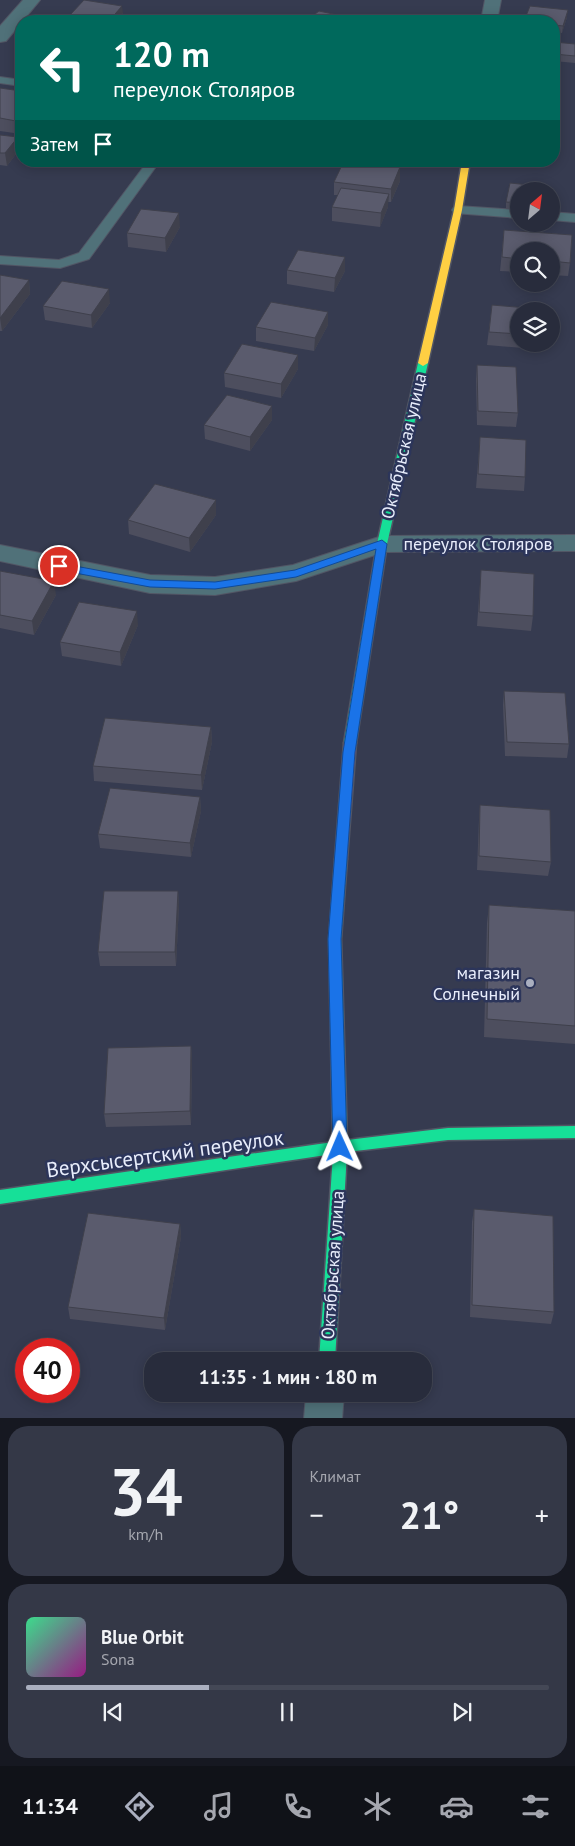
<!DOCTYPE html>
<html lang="ru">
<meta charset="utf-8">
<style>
body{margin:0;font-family:"PT Sans",sans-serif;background:#343847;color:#f1f3f6;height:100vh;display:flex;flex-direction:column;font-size:19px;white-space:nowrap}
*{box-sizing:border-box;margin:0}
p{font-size:16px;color:#a5a7af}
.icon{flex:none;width:28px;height:28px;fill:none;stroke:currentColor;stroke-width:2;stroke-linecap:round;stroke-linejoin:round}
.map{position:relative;height:1418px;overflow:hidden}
.panel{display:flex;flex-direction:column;gap:8px;padding:8px;background:#161821;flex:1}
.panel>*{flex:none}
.top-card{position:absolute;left:15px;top:15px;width:545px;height:152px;border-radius:20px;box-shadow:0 2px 12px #0003,0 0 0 1px #444856;background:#00695c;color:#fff;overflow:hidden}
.needle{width:32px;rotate:28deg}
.buttons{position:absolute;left:510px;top:182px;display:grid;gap:10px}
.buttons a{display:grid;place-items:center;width:50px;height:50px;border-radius:50%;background:#282c3c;box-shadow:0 2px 12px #0003,0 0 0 1px #444856;font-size:25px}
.speed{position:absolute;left:15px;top:1338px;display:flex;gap:10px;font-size:25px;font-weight:700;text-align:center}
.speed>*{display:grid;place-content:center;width:65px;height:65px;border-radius:50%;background:#282c3c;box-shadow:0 2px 12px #0003,0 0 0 1px #444856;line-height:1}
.speed .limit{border:8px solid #d22;background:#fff;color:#111}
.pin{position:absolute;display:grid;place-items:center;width:42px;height:42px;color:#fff;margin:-21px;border:2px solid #fff;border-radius:50%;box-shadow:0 1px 5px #0007}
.me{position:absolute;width:55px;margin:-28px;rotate:359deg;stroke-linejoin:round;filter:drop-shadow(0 0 4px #0008)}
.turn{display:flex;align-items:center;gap:18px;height:105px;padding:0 15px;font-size:22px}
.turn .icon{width:65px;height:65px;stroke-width:2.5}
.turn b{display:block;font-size:35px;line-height:42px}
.then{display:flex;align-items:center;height:48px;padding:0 15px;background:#0003;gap:10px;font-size:19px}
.big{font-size:38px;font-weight:600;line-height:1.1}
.panel .tile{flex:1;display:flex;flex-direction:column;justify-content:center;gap:8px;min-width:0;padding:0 18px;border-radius:20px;background:#343847}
.panel .dial{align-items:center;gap:0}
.dial b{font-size:65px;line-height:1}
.song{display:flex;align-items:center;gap:15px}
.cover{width:60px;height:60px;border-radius:8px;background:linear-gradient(135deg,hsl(150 70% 55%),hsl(310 70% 35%))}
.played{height:5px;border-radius:2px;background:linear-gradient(90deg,#aaafbf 35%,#444856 35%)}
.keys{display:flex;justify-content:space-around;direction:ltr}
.heat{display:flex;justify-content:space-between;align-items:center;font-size:28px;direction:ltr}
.panel .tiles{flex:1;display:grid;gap:8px;grid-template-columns:1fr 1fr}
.tile:last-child{grid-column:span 2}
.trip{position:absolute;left:144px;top:1352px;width:288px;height:50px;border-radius:20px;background:#282c3c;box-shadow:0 2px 12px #0003,0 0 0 1px #444856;font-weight:600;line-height:50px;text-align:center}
.tab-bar{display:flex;height:80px;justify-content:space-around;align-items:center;background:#101218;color:#a5a7af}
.tab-bar .icon{width:35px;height:35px}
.tab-bar .active{color:#aaafbf}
.tab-bar b{font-size:22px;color:#f1f3f6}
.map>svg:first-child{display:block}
</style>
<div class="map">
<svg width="575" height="1419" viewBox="0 0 575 1419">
<rect width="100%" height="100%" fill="#363b50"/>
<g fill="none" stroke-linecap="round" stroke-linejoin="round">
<g stroke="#525665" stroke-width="2">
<path id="lane" d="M 0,77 L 21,80 L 21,86 L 0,83 Z
M 148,161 L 160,161 L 89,259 L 60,268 L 0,264 L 0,256 L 59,260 L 79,253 Z
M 458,206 L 519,210 L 519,218 L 454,213 L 452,210 L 454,207 Z
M 551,212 L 575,214 L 575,222 L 551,220 Z"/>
</g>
<g stroke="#525665" stroke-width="2">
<path id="street" d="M 23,0 L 40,0 L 6,41 L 0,42 L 0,26 Z
M 485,0 L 501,0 L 497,21 L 481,21 Z
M 575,535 L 575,551 L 384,552 L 296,581 L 215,595 L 150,593 L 0,561 L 0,545 L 150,575 L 215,577 L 293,565 L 382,536 Z
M 306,1394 L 344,1394 L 342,1419 L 304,1419 Z"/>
</g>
<g stroke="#525665" stroke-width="3">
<path id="fast" d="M 423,360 L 428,363 L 387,544 L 356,743 L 350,747 L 344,743 L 377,544 L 418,363 Z
M 341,854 L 345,856 L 347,859 L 341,939 L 347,1140 L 448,1128 L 575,1126 L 575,1138 L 448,1140 L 347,1152 L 335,1361 L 319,1361 L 333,1154 L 0,1204 L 0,1190 L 333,1142 L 329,939 L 335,859 L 337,856 Z"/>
</g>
<g stroke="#525665" stroke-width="3">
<path id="slow" d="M 462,161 L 470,161 L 462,210 L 428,363 L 423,366 L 418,363 L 454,210 Z"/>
</g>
<g stroke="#525665" stroke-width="3">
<path id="jam" d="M 350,739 L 356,743 L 347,859 L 345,862 L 337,862 L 335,859 L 344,743 Z"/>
</g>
<use href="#lane" fill="#507179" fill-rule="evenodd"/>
<use href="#street" fill="#507179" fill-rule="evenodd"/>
<use href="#fast" fill="#16e098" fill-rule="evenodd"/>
<use href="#slow" fill="#ffcf43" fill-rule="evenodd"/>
<use href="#jam" fill="#f24e42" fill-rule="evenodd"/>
</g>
<path fill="#4d4e5e" d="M 123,13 L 115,21 L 71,21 L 70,15 Z
M 567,17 L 562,33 L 554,32 L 554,21 Z
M 554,43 L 575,44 L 575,63 L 554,61 Z
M 0,88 L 21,91 L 21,134 L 0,131 Z
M 0,135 L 19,150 L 7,166 L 0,165 Z
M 400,181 L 391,202 L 388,202 L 388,207 L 380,227 L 332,221 L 332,207 L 338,195 L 334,195 L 334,182 Z
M 519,191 L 519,210 L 506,209 L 506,202 Z
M 180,227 L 166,252 L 128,247 L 127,233 Z
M 504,230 L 572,235 L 570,263 L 568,276 L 551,275 L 551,251 L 519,251 L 519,272 L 500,271 Z
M 345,257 L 345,271 L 334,292 L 287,284 L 287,270 Z
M 0,275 L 29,280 L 30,294 L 2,331 L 0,331 Z
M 110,303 L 92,328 L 45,320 L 43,306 Z
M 492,305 L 519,311 L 519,344 L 536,344 L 535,349 L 487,345 Z
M 328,325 L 314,351 L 256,341 L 256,327 Z
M 477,365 L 518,413 L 516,427 L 477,425 L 476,379 Z
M 298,369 L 281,398 L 225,387 L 224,373 Z
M 272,420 L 250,451 L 205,439 L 204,425 Z
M 480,437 L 525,477 L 524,491 L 476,488 Z
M 216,515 L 190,552 L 129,534 L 128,520 Z
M 481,570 L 533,616 L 531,631 L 477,626 Z
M 0,571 L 56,595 L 34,635 L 0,628 Z
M 138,625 L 121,666 L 62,656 L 60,642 Z
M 504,691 L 569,744 L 567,758 L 505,756 L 503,705 Z
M 211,727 L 212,742 L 202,790 L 94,781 L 93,766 Z
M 200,797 L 201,811 L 191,857 L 100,848 L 98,834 Z
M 480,805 L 551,862 L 548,876 L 477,870 L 479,819 Z
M 178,891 L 179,905 L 176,966 L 100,966 L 98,952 Z
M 489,905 L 575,911 L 575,1044 L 484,1037 L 487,923 Z
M 191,1046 L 192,1060 L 191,1125 L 106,1127 L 104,1114 Z
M 474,1209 L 554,1312 L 551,1324 L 470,1317 L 472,1222 Z
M 180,1224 L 181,1237 L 165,1330 L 70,1319 L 68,1307 Z"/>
<path fill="#3f404c" d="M 122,6 L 123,13 L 115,21 L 109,21 Z
M 568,10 L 567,17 L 562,33 L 563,26 Z
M 18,137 L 19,150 L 7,166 L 5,153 Z
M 400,167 L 400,181 L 391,202 L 391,189 Z
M 389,194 L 388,207 L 380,227 L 381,213 Z
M 179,213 L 180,227 L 166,252 L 165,238 Z
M 345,257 L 345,271 L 334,292 L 335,278 Z
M 29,280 L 30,294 L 2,331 L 0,318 Z
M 109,289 L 110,303 L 92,328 L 91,315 Z
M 328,312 L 328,325 L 314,351 L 315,338 Z
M 298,355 L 298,369 L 281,398 L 281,384 Z
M 272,406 L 272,420 L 250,451 L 250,437 Z
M 216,500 L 216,515 L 190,552 L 189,538 Z
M 54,581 L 56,595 L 34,635 L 32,621 Z
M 137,611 L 138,625 L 121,666 L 120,652 Z
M 211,727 L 212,742 L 202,790 L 201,775 Z
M 200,797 L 201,811 L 191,857 L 190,843 Z
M 178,891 L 179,905 L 176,966 L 175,952 Z
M 191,1046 L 192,1060 L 191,1125 L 190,1111 Z
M 180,1224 L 181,1237 L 165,1330 L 164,1318 Z"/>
<path fill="#5a5b6d" stroke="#3f404c" d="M 84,0 L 122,6 L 109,21 L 70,15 Z
M 530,6 L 568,10 L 563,26 L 554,25 L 554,21 L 524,21 Z
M 319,11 L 352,18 L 349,21 L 306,21 Z
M 554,42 L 575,44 L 575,56 L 554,54 Z
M 0,88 L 21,91 L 21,122 L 0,118 Z
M 0,135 L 18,137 L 5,153 L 0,153 Z
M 344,161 L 351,161 L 400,167 L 391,189 L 334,182 Z
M 510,183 L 549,187 L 548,191 L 519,191 L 519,203 L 506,202 Z
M 341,188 L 389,194 L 381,213 L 332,207 Z
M 141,209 L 179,213 L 165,238 L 127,233 Z
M 504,230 L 572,235 L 570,263 L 551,261 L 551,251 L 519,251 L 519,259 L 502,257 Z
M 298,250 L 345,257 L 335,278 L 287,270 Z
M 0,275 L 29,280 L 0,318 Z
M 62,281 L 109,289 L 91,315 L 43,306 Z
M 271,302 L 328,312 L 315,338 L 256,327 Z
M 492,305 L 539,309 L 539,311 L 519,311 L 519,334 L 489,332 Z
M 242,344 L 298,355 L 281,384 L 224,373 Z
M 477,365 L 516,367 L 518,413 L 478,411 Z
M 227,395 L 272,406 L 250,437 L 204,425 Z
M 480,437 L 526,440 L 525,477 L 478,474 Z
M 155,484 L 216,500 L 189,538 L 128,520 Z
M 481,570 L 534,574 L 533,616 L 479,612 Z
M 0,571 L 54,581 L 32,621 L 0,615 Z
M 79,602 L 137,611 L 120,652 L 60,642 Z
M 504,691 L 565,693 L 569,744 L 507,742 Z
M 105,718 L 211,727 L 201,775 L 93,766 Z
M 110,788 L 200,797 L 190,843 L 98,834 Z
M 480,805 L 550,810 L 551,862 L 479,856 Z
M 104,891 L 178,891 L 175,952 L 98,952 Z
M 489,905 L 575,911 L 575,1026 L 487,1019 Z
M 191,1046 L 190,1111 L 104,1114 L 108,1048 Z
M 474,1209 L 553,1216 L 554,1312 L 472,1305 Z
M 88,1213 L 180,1224 L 164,1318 L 68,1307 Z"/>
<path fill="#1a73e8" stroke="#114b97" d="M 382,540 L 387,544 L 355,752 L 341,939 L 347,1147 L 345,1151 L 340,1153 L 335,1151 L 333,1147 L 328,939 L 343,752 L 376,549 L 296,577 L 215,589 L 150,587 L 59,570 L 53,566 L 59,563 L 150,580 L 215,582 L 295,570 Z"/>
<circle fill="#aaafbf" stroke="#2c355a" stroke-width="2" cx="530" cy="983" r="5"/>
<g text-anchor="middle" stroke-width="5" stroke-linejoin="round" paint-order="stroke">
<g font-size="18" fill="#e8edfb" stroke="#2c355a">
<text transform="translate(404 446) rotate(-77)" y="6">Октябрьская улица</text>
<text x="478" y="550">переулок Столяров</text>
<text transform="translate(333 1265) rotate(-86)" y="6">Октябрьская улица</text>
</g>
<g font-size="18" fill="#e8edfb" stroke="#2c355a" text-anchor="end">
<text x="520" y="979">магазин<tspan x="520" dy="21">Солнечный</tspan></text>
</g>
<g font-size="21" fill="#e8edfb" stroke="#2c355a">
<text transform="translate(165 1154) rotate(-8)" y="7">Верхсысертский переулок</text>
</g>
</g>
</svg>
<div class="buttons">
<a><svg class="needle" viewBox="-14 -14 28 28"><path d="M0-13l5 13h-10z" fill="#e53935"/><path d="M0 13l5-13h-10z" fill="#a5a7af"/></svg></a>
<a><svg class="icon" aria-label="search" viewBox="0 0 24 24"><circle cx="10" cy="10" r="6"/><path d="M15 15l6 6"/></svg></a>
<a><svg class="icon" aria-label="layers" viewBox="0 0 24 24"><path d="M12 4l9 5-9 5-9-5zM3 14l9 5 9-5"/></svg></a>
</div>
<div class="speed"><div class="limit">40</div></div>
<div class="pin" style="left:59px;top:566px;background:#d93025"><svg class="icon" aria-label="arrive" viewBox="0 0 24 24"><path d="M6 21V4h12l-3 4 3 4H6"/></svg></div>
<svg class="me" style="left:340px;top:1147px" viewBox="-20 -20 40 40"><path d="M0-17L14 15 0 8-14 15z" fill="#1a73e8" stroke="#fff" stroke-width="4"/></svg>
<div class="trip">11:35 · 1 мин · 180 m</div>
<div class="top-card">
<div class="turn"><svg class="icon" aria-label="left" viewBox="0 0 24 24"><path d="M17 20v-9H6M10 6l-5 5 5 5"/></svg><div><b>120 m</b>переулок Столяров</div></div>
<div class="then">Затем<svg class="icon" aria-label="arrive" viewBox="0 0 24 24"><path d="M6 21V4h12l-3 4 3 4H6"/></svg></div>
</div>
</div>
<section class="panel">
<div class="tiles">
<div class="tile dial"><b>34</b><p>km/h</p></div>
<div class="tile"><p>Климат</p>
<div class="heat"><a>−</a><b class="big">21°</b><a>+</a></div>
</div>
<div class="tile">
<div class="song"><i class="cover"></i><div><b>Blue Orbit</b><p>Sona</p></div></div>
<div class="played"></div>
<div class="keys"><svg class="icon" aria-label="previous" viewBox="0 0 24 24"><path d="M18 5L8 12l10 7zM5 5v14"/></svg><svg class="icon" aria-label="pause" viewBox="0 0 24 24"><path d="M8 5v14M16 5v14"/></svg><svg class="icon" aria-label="next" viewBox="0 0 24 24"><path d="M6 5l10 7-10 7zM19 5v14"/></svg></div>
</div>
</div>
</section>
<nav class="tab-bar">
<b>11:34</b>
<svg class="icon active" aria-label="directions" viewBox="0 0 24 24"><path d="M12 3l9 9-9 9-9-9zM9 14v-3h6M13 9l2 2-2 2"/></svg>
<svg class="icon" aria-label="music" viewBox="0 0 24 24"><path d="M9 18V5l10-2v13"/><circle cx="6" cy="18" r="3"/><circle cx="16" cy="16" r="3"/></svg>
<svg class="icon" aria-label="phone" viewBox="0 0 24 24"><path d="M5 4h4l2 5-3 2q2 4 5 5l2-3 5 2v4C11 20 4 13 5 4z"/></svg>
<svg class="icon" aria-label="climate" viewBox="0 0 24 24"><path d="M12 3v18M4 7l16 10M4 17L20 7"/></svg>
<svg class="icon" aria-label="car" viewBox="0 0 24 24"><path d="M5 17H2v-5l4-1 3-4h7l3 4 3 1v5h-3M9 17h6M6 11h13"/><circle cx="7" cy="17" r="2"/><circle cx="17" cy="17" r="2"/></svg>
<svg class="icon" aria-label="filters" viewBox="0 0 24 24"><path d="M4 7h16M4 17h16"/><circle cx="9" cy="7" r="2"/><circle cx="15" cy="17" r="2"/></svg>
</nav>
